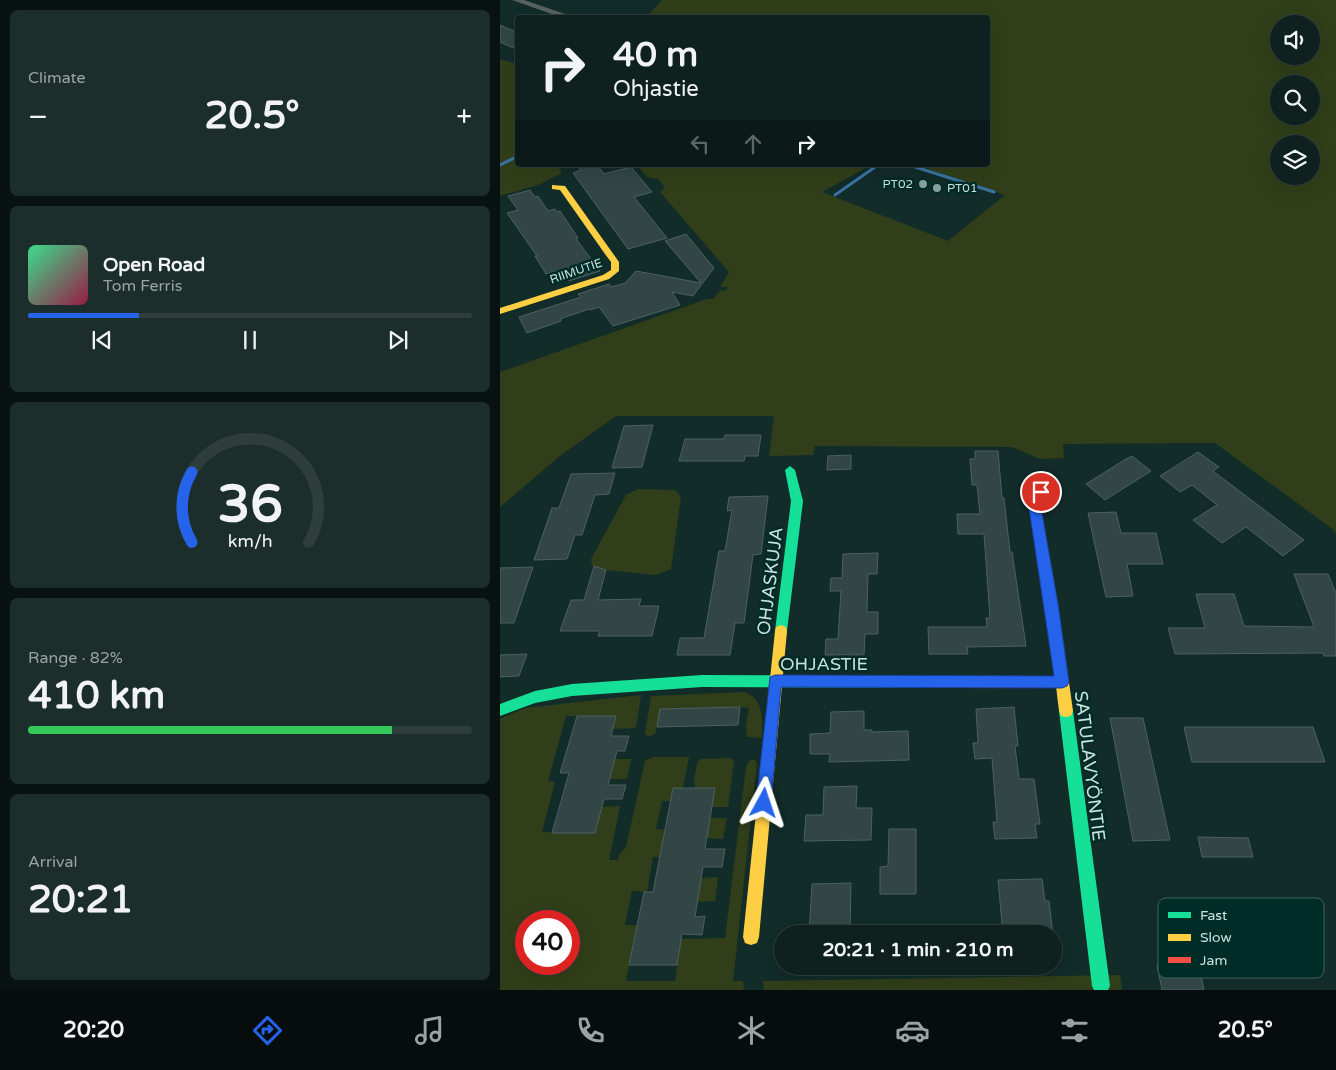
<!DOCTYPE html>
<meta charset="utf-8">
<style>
body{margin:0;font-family:"Varela Round",sans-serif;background:#1c2e2c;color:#f1f3f6;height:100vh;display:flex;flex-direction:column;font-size:19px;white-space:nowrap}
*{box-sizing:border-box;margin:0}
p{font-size:16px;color:#9ba3a4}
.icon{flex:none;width:28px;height:28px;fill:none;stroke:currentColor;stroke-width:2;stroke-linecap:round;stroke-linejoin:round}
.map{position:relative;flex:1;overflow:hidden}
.drawer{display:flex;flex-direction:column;gap:10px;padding:10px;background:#081211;width:500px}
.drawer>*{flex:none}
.top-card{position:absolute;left:15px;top:15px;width:475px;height:152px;border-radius:5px;box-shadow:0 5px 20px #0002,0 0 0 1px #2e3e3d;background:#0e211f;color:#f1f3f6;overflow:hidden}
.controls{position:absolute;left:770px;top:15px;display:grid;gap:10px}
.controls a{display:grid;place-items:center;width:50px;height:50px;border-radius:50%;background:#0e211f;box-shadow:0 5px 20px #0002,0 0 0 1px #2e3e3d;font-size:25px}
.speed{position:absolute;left:15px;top:910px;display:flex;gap:10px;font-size:25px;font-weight:700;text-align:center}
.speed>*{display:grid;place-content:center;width:65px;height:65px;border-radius:50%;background:#0e211f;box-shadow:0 5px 20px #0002,0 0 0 1px #2e3e3d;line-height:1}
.speed .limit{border:8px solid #d22;background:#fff;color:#111}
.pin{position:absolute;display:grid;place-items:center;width:42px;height:42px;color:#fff;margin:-21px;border:2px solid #fff;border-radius:50%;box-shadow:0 1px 5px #0007}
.me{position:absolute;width:55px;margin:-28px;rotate:5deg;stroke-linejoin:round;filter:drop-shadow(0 0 4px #0008)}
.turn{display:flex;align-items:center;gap:18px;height:105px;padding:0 15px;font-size:22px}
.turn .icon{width:65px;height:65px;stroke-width:2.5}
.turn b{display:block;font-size:35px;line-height:42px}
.lanes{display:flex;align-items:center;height:48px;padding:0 15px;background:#0003;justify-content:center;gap:25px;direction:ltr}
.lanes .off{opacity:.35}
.big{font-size:38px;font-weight:700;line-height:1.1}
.drawer .widget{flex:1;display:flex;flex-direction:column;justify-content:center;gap:8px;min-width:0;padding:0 18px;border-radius:8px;background:#1c2e2c}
.drawer .dial{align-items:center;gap:0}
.dial svg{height:130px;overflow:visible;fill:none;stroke:#2e3e3d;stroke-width:7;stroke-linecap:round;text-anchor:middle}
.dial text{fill:#f1f3f6;stroke:none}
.song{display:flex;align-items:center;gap:15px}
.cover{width:60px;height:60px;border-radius:8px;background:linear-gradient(135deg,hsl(150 70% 55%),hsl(340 70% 35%))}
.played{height:5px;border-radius:2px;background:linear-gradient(90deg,#2563eb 25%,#2e3e3d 25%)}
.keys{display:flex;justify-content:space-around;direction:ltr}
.heat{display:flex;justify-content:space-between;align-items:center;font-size:28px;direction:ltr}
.charge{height:8px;border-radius:4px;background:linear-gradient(90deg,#34c759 82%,#2e3e3d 0)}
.trip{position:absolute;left:274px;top:925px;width:288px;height:50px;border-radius:25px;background:#0e211f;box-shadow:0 5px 20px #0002,0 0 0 1px #2e3e3d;font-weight:700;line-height:50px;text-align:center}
.tabs{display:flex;height:80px;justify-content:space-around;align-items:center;background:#060d0c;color:#9ba3a4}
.tabs .icon{width:35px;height:35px}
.tabs .current{color:#2563eb}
.tabs b{font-size:22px;color:#f1f3f6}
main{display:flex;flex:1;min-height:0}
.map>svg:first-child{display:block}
</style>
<main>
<section class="drawer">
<div class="widget"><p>Climate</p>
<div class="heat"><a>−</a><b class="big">20.5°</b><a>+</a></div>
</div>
<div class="widget">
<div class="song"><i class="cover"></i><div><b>Open Road</b><p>Tom Ferris</p></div></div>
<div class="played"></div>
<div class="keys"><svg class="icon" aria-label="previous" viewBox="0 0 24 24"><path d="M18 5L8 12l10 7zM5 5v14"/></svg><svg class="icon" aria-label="pause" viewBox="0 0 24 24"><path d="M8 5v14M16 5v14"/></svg><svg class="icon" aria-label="next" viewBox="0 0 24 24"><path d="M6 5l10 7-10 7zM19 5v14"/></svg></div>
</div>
<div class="widget dial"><svg viewBox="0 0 100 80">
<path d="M14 69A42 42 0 1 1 86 69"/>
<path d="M14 69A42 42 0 0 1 14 26" stroke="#2563eb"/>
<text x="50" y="56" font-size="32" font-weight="700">36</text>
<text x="50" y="72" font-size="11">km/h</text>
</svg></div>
<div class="widget"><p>Range · 82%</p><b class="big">410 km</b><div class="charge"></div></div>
<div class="widget"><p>Arrival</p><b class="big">20:21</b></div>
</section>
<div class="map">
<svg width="836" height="990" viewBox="0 0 836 990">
<rect width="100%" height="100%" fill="#122c29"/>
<path fill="#303f19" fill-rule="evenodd" d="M 162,0 L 836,0 L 836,534 L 834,530 L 715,443 L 563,444 L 564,458 L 540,459 L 512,447 L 315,446 L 313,455 L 269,456 L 274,416 L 116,416 L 61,455 L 0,507 L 0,372 L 207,299 L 213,299 L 220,291 L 227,290 L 227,287 L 220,287 L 229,272 L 160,192 L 165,187 L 158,179 L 147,177 L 137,165 L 371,165 L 322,192 L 448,241 L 505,195 L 417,165 L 488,165 L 488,18 L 233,18 L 222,14 L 215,18 L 126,17 L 149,14 ZM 779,24 L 811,24 L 811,56 L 779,56 ZM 779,84 L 811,84 L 811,116 L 779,116 ZM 779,144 L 811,144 L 811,176 L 779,176 Z
M 0,60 L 17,63 L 18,165 L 75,165 L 59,169 L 62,173 L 38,185 L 0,196 Z
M 138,489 L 175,490 L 181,497 L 171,569 L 156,575 L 97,569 L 92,565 L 91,559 L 126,495 Z
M 245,692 C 265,700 262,720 262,738 L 247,737 L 246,727 L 249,708 L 240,707 L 161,709 L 155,734 L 148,737 L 145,733 L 151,696 Z
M 141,695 L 136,728 L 112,729 L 115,716 L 66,716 L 48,781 L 55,782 L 42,832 L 95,833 L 102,807 L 120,806 L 109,860 L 118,860 L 119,855 L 126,847 L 145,761 L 153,757 L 189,757 L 183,788 L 173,788 L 171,801 L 162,801 L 156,829 L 165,830 L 160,857 L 153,857 L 147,892 L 132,891 L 125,925 L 137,925 L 126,981 L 175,981 L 181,939 L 225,938 L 246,767 L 249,761 L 254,759 L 257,763 L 233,981 L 243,981 L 244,990 L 0,990 L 0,719 L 25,708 ZM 26,921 L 69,921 L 69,964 L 26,964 Z
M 231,758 L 234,761 L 228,807 L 212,807 L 215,788 L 195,788 L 194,780 L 197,763 L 201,759 Z
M 104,759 L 131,759 L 127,779 L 109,779 Z
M 210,818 L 227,818 L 223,839 L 207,838 Z
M 218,877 L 215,901 L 188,902 L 201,878 Z
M 620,975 L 622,990 L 264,990 L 263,981 Z"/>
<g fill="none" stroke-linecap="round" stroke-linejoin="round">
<path stroke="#3973a1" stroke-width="3" d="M 0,165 L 18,156
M 409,165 L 494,192
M 335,195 L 378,165"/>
</g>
<path fill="#324646" stroke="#4d6162" d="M 0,25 L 18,33 L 18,50 L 0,42 Z
M 77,165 L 97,165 L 104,174 L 131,167 L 152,192 L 134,197 L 167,238 L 128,249 L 73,173 L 81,170 Z
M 30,190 L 35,197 L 38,196 L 48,211 L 55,209 L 57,212 L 60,211 L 78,238 L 76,239 L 92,260 L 85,262 L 94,264 L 100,271 L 69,281 L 62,269 L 46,274 L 35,256 L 37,256 L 7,213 L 18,210 L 8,196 Z
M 186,234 L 214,268 L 193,296 L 172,292 L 180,305 L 113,326 L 99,307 L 90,310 L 89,309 L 60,319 L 61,321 L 27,333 L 19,317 L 81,297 L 78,294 L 109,284 L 111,287 L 125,283 L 136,271 L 201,283 L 165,241 Z
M 153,425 L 142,467 L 112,468 L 124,426 Z
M 225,435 L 261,435 L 258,456 L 245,456 L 244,461 L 179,461 L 185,439 L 224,439 Z
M 475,451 L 498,451 L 502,498 L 504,498 L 510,552 L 512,552 L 526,646 L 467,647 L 468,654 L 429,654 L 428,627 L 487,627 L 486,618 L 490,618 L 484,534 L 458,534 L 457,514 L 480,514 L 477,485 L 472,485 L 470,459 L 475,459 Z
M 698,452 L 719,467 L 713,471 L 804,540 L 783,556 L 746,527 L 722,543 L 693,520 L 717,505 L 692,485 L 680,492 L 660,476 Z
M 351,455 L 351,469 L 327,470 L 328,456 Z
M 632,456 L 651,471 L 605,500 L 586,484 L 626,459 Z
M 115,473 L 109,494 L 95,495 L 82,535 L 75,535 L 67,559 L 34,560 L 52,508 L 59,508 L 71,474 Z
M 268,496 L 261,554 L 253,555 L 244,623 L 235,623 L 230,655 L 177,655 L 180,638 L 204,638 L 219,551 L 225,551 L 232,510 L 227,511 L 229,497 Z
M 616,512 L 621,533 L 656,533 L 663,564 L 627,564 L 633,596 L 606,597 L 588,513 Z
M 378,553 L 377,574 L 368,574 L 367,612 L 378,612 L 378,634 L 365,634 L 364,655 L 325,655 L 326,639 L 338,639 L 341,591 L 330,591 L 331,578 L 342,578 L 343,554 Z
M 94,566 L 106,570 L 98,600 L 141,599 L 139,606 L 159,606 L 152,636 L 98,636 L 100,631 L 60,631 L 71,600 L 84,600 Z
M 33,567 L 14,623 L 0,623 L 0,568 Z
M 794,574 L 828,574 L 836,593 L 836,656 L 824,656 L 823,653 L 675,654 L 668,628 L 705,628 L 696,594 L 734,594 L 744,626 L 814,627 Z
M 27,654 L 19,676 L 0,677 L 0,655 Z
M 240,707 L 238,725 L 157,727 L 160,709 Z
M 514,707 L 518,746 L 515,746 L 519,779 L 534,779 L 540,824 L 535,824 L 537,838 L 495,839 L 493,822 L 497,822 L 492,758 L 475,759 L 473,743 L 478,743 L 476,709 Z
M 364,711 L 364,730 L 372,730 L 372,732 L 408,731 L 409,760 L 329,762 L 330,754 L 310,754 L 310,734 L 330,733 L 331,712 Z
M 77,716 L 116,716 L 111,736 L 129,736 L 125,751 L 117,751 L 108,785 L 126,785 L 122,799 L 104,799 L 95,833 L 52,833 L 69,773 L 60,773 Z
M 610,718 L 643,718 L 670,840 L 633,841 Z
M 684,727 L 813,727 L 825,762 L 692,762 Z
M 357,786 L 356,808 L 372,808 L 371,840 L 304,841 L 306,815 L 323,815 L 324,787 Z
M 173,788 L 215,788 L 205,849 L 225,849 L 222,867 L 203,867 L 195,917 L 205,916 L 202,935 L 182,934 L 177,965 L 129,965 L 144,892 L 153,892 Z
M 389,829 L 416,829 L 416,894 L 380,894 L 380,867 L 388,866 Z
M 698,837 L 748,838 L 753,857 L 702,857 Z
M 542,879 L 545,901 L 549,901 L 553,934 L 503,934 L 498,880 Z
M 351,883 L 350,934 L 309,934 L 312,884 Z
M 657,965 L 699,965 L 704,990 L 662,990 Z"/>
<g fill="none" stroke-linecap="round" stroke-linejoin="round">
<path fill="#57615e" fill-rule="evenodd" d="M 12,0 L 24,0 L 77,18 L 63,18 Z"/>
<path fill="#16e098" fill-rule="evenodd" d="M 290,466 L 295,470 L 303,501 L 287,631 L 286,635 L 281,637 L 276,635 L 275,631 L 291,501 L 285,470 Z
M 202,675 L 432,676 L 437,678 L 439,682 L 437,686 L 432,688 L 202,687 L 72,696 L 35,703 L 0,716 L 0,704 L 35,691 L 72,684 Z
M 566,705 L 571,706 L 573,711 L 610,986 L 608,990 L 594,990 L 592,986 L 559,711 L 561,706 Z"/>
<path fill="#ffcf43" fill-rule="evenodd" d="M 52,185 L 65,186 L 119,262 L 119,271 L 109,279 L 0,314 L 0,308 L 103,275 L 111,270 L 111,262 L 105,254 L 60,190 L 52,189 Z
M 541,488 L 547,492 L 541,508 L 558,604 L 573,711 L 571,716 L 566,717 L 561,716 L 559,711 L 546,604 L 529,508 L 537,489 Z
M 281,625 L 286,627 L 287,631 L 259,937 L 257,943 L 251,945 L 245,943 L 243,937 L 275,631 L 276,627 Z"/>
<path fill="#f24e42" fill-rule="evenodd" d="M 432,676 L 562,676 L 567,678 L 569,682 L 567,686 L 562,688 L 432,688 L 427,686 L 425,682 L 427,678 Z"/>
</g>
<path fill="#2563eb" stroke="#184099" d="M 541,488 L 547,492 L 541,508 L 558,604 L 569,682 L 567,686 L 562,688 L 281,687 L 271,803 L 269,808 L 264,810 L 258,808 L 256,803 L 270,677 L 275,675 L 554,676 L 529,508 L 537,489 Z"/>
<g fill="#8aa29f" stroke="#002c27" stroke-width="2">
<circle cx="423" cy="184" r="5"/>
<circle cx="437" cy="188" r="5"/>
</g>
<g text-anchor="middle" stroke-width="5" stroke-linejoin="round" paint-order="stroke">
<g font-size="12" fill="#cbe1de" stroke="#002c27" text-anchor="end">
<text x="413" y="188">PT02</text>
<text x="447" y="192" text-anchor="start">PT01</text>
</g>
<g font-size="12" fill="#cbe1de" stroke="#002c27">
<text transform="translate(76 271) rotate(-19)" y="4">RIIMUTIE</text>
</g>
<g font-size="18" fill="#cbe1de" stroke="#002c27">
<text transform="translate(270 581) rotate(-83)" y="6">OHJASKUJA</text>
<text x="324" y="670">OHJASTIE</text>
<text transform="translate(590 766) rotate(83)" y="6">SATULAVYÖNTIE</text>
</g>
</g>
<rect x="658" y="898" width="166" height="80" rx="8" fill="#002c27" stroke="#3d625e" stroke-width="1"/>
<rect x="668" y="912" width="23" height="6" fill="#16e098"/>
<rect x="668" y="934" width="23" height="7" fill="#ffcf43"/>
<rect x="668" y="957" width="23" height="6" fill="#f24e42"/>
<g font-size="14" fill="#cbe1de">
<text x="700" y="920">Fast</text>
<text x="700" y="942">Slow</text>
<text x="700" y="965">Jam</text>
</g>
</svg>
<div class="controls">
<a><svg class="icon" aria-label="sound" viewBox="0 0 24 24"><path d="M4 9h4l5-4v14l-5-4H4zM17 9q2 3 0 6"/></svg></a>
<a><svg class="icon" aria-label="search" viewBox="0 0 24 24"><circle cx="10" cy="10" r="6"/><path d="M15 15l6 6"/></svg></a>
<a><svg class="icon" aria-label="layers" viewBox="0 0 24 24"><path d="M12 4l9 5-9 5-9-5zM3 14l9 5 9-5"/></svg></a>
</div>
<div class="speed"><div class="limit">40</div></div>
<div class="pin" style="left:541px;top:492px;background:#d93025"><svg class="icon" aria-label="arrive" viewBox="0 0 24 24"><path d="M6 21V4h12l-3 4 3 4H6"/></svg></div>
<svg class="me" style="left:264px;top:803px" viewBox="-20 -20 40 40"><path d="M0-17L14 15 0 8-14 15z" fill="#2563eb" stroke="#fff" stroke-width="4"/></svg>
<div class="trip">20:21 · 1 min · 210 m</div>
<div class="top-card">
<div class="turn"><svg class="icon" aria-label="right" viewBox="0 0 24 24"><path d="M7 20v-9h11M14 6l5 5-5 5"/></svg><div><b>40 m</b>Ohjastie</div></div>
<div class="lanes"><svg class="icon off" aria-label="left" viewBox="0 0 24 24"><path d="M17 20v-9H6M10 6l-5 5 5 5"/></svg><svg class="icon off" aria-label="ahead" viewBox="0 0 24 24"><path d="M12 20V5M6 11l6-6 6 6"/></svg><svg class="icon" aria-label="right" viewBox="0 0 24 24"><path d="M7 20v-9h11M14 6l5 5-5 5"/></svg></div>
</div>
</div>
</main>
<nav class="tabs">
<b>20:20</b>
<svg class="icon current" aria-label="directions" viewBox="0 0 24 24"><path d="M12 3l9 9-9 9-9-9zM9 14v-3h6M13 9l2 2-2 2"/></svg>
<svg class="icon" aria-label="music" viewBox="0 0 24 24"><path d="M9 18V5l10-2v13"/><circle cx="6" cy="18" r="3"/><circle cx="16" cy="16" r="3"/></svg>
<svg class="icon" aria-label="phone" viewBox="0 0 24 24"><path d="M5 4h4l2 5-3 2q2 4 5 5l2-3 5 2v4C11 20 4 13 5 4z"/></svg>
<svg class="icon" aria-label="climate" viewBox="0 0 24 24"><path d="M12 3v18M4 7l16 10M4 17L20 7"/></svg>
<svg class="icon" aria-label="car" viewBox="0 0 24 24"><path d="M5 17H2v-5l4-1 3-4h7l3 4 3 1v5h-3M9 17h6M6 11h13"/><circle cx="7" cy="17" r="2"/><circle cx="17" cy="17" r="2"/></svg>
<svg class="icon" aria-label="filters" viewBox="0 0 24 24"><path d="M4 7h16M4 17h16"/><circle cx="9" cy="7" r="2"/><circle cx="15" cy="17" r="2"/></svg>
<b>20.5°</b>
</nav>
